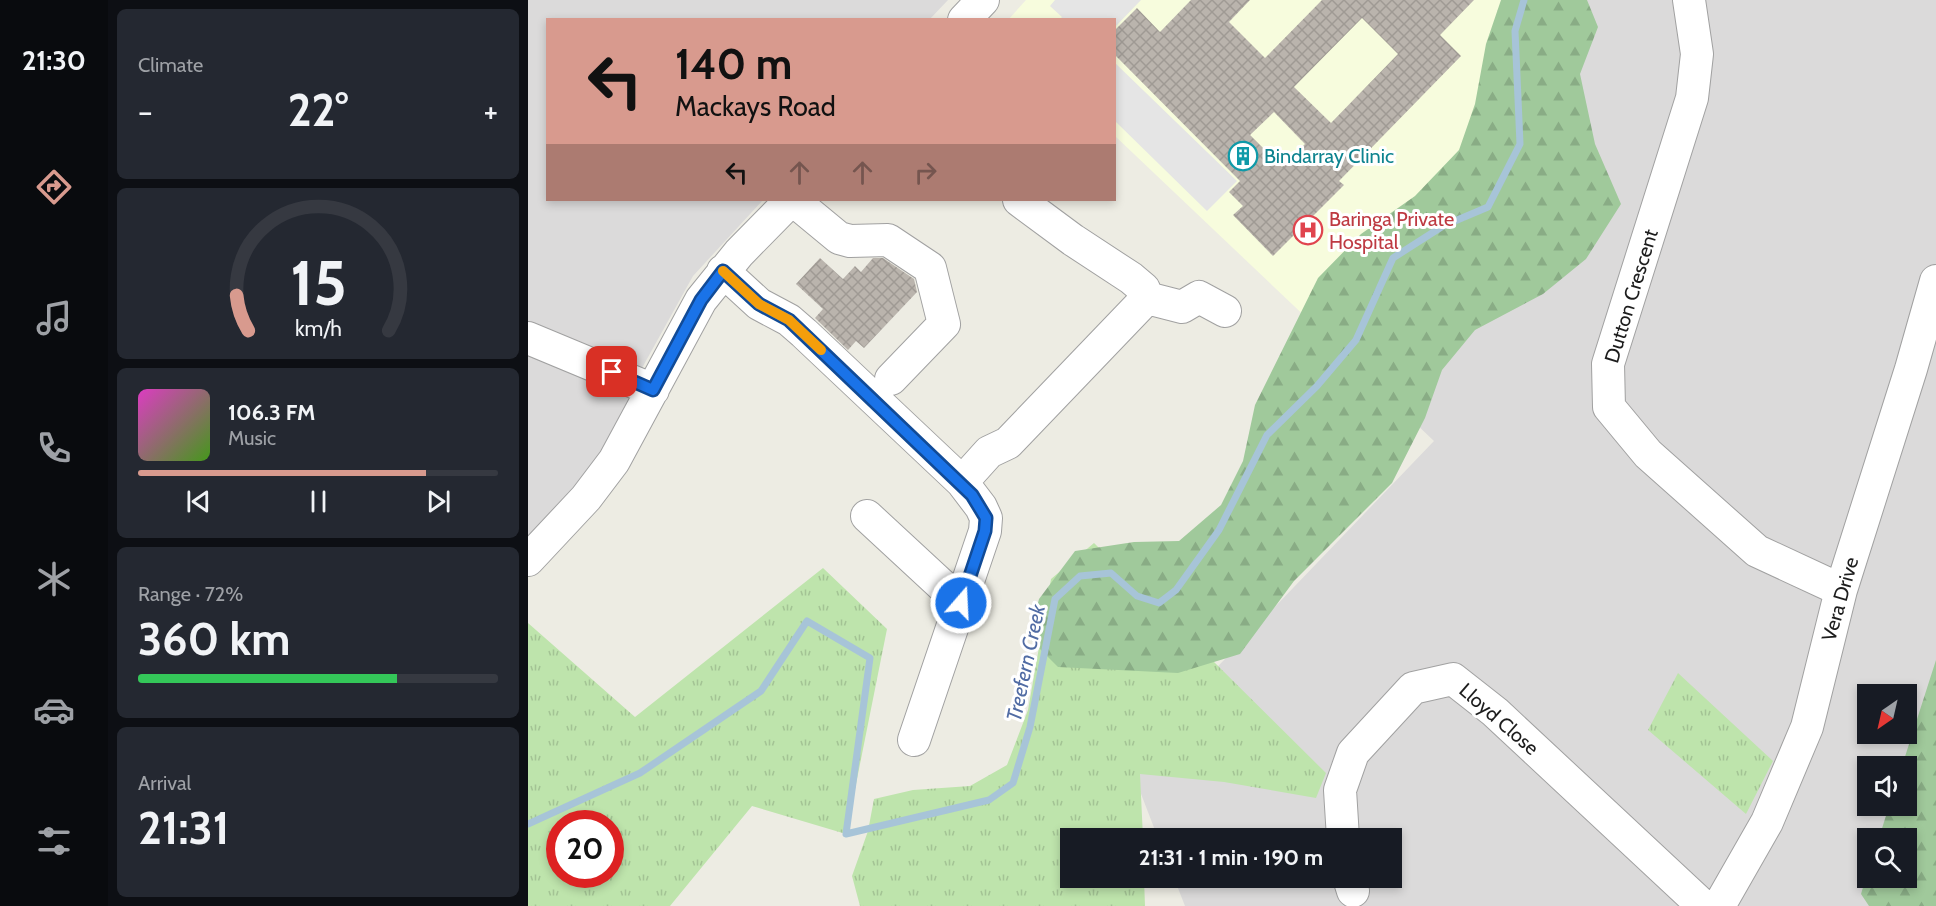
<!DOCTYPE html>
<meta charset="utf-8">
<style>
body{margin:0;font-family:Cabin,sans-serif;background:#242831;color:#f1f3f6;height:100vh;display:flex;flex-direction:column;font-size:22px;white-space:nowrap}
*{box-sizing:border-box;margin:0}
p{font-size:20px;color:#9ea1a6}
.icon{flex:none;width:33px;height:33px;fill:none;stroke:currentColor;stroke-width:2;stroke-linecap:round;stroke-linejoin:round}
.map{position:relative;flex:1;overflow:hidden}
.drawer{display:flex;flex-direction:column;gap:9px;padding:9px;background:#0d0f14;width:420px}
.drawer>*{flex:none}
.top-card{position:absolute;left:18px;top:18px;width:570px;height:183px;border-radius:0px;box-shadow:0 3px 9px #0003;background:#d89a8e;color:#111;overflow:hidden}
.needle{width:39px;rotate:214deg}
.buttons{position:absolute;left:1329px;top:684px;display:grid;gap:12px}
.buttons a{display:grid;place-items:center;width:60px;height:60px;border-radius:0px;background:#171b24;box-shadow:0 3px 9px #0003;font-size:30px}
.speed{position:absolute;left:18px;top:810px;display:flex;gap:12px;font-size:30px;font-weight:700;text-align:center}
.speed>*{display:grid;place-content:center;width:78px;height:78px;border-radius:50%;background:#171b24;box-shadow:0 3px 9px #0003;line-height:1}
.speed .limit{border:9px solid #d22;background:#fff;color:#111}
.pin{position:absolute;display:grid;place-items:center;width:51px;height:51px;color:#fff;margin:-26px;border-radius:12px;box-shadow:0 3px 9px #0006}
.me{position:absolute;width:66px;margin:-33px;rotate:19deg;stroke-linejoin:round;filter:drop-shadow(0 0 4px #0008)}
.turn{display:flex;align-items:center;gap:21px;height:126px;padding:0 30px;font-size:27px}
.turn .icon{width:78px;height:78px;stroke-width:2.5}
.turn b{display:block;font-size:42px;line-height:51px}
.lanes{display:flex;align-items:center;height:57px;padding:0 30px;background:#0003;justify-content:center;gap:30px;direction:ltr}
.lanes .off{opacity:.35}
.big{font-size:45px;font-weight:800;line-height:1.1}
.drawer .widget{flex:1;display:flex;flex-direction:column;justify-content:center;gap:9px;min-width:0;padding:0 21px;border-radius:9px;background:#242831}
.drawer .dial{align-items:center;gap:0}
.dial svg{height:156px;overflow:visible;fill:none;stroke:#363941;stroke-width:7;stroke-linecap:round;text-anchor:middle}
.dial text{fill:#f1f3f6;stroke:none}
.song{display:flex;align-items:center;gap:18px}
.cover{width:72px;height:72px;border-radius:9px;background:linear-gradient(135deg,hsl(310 70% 55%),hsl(100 70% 35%))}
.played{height:6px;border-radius:3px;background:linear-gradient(90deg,#d89a8e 80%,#363941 80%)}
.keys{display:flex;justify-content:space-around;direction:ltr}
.heat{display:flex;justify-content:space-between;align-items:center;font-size:33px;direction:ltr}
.charge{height:9px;border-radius:4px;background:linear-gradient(90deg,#34c759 72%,#363941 0)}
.trip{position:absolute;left:532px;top:828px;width:342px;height:60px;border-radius:0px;background:#171b24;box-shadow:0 3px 9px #0003;font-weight:800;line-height:60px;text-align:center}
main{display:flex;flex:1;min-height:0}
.tabs{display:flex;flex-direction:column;width:108px;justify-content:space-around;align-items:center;background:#090b0e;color:#9ea1a6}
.tabs .icon{width:42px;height:42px}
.tabs .active{color:#d89a8e}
.tabs b{font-size:27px;color:#f1f3f6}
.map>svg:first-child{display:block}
</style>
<main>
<nav class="tabs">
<b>21:30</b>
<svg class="icon active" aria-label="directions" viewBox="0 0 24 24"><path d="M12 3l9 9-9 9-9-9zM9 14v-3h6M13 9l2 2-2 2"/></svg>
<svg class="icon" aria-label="music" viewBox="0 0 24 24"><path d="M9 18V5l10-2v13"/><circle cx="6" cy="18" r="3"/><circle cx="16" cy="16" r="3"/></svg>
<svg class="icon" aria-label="phone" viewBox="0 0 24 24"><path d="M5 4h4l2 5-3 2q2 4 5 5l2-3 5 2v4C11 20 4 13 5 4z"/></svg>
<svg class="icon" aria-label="climate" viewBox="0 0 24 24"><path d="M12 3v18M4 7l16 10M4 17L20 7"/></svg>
<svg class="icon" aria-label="car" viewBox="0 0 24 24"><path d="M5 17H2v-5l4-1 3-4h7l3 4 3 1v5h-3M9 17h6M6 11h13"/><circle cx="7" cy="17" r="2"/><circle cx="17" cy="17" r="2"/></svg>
<svg class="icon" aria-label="filters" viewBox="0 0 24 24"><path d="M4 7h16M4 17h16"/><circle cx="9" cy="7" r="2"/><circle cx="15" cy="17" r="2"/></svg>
</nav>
<section class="drawer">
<div class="widget"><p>Climate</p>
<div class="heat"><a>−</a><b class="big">22°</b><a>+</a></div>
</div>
<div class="widget dial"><svg viewBox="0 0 100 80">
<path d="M14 69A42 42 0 1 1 86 69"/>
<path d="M14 69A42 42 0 0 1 8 51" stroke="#d89a8e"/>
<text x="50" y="56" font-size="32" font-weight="700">15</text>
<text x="50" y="72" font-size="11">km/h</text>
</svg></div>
<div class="widget">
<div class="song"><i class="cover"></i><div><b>106.3 FM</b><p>Music</p></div></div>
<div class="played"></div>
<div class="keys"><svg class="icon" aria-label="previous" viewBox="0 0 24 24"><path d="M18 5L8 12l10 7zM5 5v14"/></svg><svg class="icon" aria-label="pause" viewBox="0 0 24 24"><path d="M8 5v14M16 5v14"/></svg><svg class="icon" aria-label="next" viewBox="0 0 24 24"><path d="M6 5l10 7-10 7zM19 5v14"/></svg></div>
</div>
<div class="widget"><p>Range · 72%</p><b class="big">360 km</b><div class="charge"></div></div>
<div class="widget"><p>Arrival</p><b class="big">21:31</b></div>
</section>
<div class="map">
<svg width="1408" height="906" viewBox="0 0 1408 906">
<defs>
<pattern id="grass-tufts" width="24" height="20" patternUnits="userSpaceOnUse" patternTransform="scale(1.5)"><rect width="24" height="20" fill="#bee4ac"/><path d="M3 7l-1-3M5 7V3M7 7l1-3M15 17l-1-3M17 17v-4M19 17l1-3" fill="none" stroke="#a3c394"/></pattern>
<pattern id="forest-firs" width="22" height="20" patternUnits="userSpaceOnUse" patternTransform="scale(1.5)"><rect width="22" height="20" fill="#a0c99b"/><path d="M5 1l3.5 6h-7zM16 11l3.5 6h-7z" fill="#89ac85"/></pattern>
<pattern id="building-cross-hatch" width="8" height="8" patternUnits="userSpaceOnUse" patternTransform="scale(1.5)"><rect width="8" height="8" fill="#bab4ad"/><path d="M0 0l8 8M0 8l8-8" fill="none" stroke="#9f9a94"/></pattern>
</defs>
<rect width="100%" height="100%" fill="#edece3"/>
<path fill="#dbdada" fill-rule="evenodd" d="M 0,0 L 420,0 L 401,20 L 20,20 L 20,200 L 235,200 L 165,276 L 114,368 L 77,453 L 0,540 Z
M 991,0 L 1408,0 L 1408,906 L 657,906 L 646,878 L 864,878 L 864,838 L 630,838 L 600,760 L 906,441 L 826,365 ZM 1340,694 L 1378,694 L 1378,734 L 1340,734 ZM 1340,766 L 1378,766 L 1378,806 L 1340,806 ZM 1340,838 L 1378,838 L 1378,878 L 1340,878 Z"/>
<path fill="#f7fcdd" d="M 498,0 L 994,0 L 983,119 L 784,323 L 587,136 L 586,20 L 480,20 Z"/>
<path fill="url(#grass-tufts)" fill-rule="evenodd" d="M 566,543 L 798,773 L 788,798 L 696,782 L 612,774 L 615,838 L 543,838 L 543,878 L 616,878 L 617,906 L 332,906 L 324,876 L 340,831 L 346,799 L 385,790 L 442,786 L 479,765 L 500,710 L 523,579 Z
M 295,568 L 359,629 L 318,834 L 224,806 L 142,906 L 0,906 L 0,623 L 107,717 ZM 32,824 L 82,824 L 82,874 L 32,874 Z
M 1150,673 L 1245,761 L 1218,814 L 1120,730 Z"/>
<path fill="url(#forest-firs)" d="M 973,0 L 1059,0 L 1070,27 L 1052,74 L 1067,144 L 1093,204 L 1058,259 L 1015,294 L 947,330 L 914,370 L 897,418 L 864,483 L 766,581 L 712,654 L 650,673 L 530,667 L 501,638 L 511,599 L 547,551 L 606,542 L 651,541 L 693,505 L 715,461 L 727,405 L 790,278 L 833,234 L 887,196 L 931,150 L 947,104 L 958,44 Z
M 1408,660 L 1408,906 L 1341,906 L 1333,894 L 1339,874 L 1340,878 L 1378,878 L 1378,838 L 1351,838 L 1361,806 L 1378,806 L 1378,766 L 1374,766 Z"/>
<path fill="#e5e5e5" d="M 527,0 L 613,0 L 587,27 L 586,20 L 532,19 L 534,17 L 522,6 Z
M 586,62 L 709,181 L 679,211 L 587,121 Z"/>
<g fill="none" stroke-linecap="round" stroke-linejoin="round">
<path stroke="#a7c4d8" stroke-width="7" d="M 0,824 L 112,773 L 233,691 L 279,621 L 342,658 L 318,834 L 461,800 L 485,783 L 502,727 L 527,599 L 552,576 L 583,573 L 609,596 L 631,603 L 648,590 L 691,530 L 739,435 L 789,386 L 828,340 L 865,258 L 915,226 L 960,207 L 992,144 L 987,31 L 996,0"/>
</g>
<path fill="url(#building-cross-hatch)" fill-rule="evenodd" d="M 663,0 L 722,0 L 701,22 L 737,58 L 794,0 L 946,0 L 912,35 L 933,56 L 811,181 L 816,185 L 745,256 L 705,215 L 715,206 L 701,192 L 712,181 L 586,54 L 586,31 L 609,8 L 632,32 ZM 834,18 L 870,54 L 803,123 L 766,87 ZM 746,112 L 777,144 L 754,167 L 722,135 Z
M 292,258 L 315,279 L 327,266 L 333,272 L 345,258 L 355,258 L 386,279 L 389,292 L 336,348 L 328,341 L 320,350 L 287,318 L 295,309 L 268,284 Z"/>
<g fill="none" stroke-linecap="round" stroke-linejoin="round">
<g stroke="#a1a1a1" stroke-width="34">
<path id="minor" d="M 1161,0 L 1169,54 L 1164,98 L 1080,364 L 1081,407 L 1120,454 L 1229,551 L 1313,590
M 436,20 L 455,0
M 265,200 L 311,238 L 322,241 L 360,240 L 402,268 L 416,324 L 363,379
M 195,271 L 231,304 L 261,320 L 276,333 L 434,482 L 453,507 L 458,518 L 457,531 L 386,740
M 619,298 L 654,307 L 671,297 L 697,311
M 0,338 L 125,390
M 434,482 L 461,452 L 480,443 L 619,298 L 616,289 L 603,278 L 545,240 L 491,200
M 339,516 L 433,603
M 0,560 L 58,498 L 86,461 L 173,300 L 211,253 L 263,200
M 815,838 L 812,790 L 825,753 L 885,688 L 925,679 L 967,712 L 1175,906
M 821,878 L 825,891
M 1191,906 L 1239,822 L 1279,727 L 1313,590 L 1383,369 L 1408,281"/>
</g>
<use href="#minor" stroke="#fff" stroke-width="32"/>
</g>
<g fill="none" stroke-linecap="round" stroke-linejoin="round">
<g stroke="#114b97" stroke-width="15">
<path id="route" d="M 84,372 L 125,390 L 173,300 L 195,271 L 231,304 L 261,320 L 444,495 L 458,518 L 457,531 L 433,603"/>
</g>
<use href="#route" stroke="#1a73e8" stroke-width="10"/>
<path stroke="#f59e0b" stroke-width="10" d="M 195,271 L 231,304 L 261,320 L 293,350"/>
</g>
<defs>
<g id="building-ring" transform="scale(1.5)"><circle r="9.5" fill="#fff" stroke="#0f9aa8" stroke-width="1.5"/><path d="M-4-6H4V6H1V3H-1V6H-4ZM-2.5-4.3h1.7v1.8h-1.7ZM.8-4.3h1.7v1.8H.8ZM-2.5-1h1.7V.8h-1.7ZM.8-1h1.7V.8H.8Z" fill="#0f9aa8"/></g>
<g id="hospital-ring" transform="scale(1.5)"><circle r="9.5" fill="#fff" stroke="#e0444e" stroke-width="1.5"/><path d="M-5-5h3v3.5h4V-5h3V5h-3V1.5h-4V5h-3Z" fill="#e0444e"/></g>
</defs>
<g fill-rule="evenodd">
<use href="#building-ring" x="715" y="156"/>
<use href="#hospital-ring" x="780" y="230"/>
</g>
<g text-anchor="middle" stroke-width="6" stroke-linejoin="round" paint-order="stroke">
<g font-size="20" fill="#0d838f" stroke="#fff" text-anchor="start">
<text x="736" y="163">Bindarray Clinic</text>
</g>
<g font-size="20" fill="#be3a42" stroke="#fff" text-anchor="start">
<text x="801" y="226">Baringa Private<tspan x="801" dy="23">Hospital</tspan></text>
</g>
<g font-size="20" fill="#1d1d1d" stroke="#fff">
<text transform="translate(1103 296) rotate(-73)" y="7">Dutton Crescent</text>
<text transform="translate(1312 599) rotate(-74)" y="7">Vera Drive</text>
<text transform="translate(971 719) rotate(41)" y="7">Lloyd Close</text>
</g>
<g font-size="21" font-style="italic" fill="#516ca4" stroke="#fff">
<text transform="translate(498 663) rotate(-78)" y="7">Treefern Creek</text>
</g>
</g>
</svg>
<div class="buttons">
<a><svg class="needle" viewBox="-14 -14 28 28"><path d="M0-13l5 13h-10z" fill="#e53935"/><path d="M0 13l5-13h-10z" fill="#9ea1a6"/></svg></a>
<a><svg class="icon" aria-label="sound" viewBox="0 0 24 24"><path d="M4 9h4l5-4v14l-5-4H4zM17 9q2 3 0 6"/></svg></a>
<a><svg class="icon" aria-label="search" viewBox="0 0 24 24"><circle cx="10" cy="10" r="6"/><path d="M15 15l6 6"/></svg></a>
</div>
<div class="speed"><div class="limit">20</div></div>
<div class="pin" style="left:84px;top:372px;background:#d93025"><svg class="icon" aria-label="arrive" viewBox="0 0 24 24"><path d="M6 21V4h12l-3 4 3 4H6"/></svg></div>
<svg class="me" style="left:433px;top:603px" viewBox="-20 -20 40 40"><circle r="17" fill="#1a73e8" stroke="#fff" stroke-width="3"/><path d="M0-11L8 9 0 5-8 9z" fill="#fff"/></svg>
<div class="trip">21:31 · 1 min · 190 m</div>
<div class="top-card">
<div class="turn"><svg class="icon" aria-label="left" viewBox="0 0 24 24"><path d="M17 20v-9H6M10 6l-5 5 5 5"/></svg><div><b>140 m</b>Mackays Road</div></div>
<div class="lanes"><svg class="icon" aria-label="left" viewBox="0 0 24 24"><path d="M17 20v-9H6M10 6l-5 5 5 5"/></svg><svg class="icon off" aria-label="ahead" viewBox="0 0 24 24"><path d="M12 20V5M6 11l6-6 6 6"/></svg><svg class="icon off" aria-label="ahead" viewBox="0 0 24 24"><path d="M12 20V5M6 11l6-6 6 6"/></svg><svg class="icon off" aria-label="right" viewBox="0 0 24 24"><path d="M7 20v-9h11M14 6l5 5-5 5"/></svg></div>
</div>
</div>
</main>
